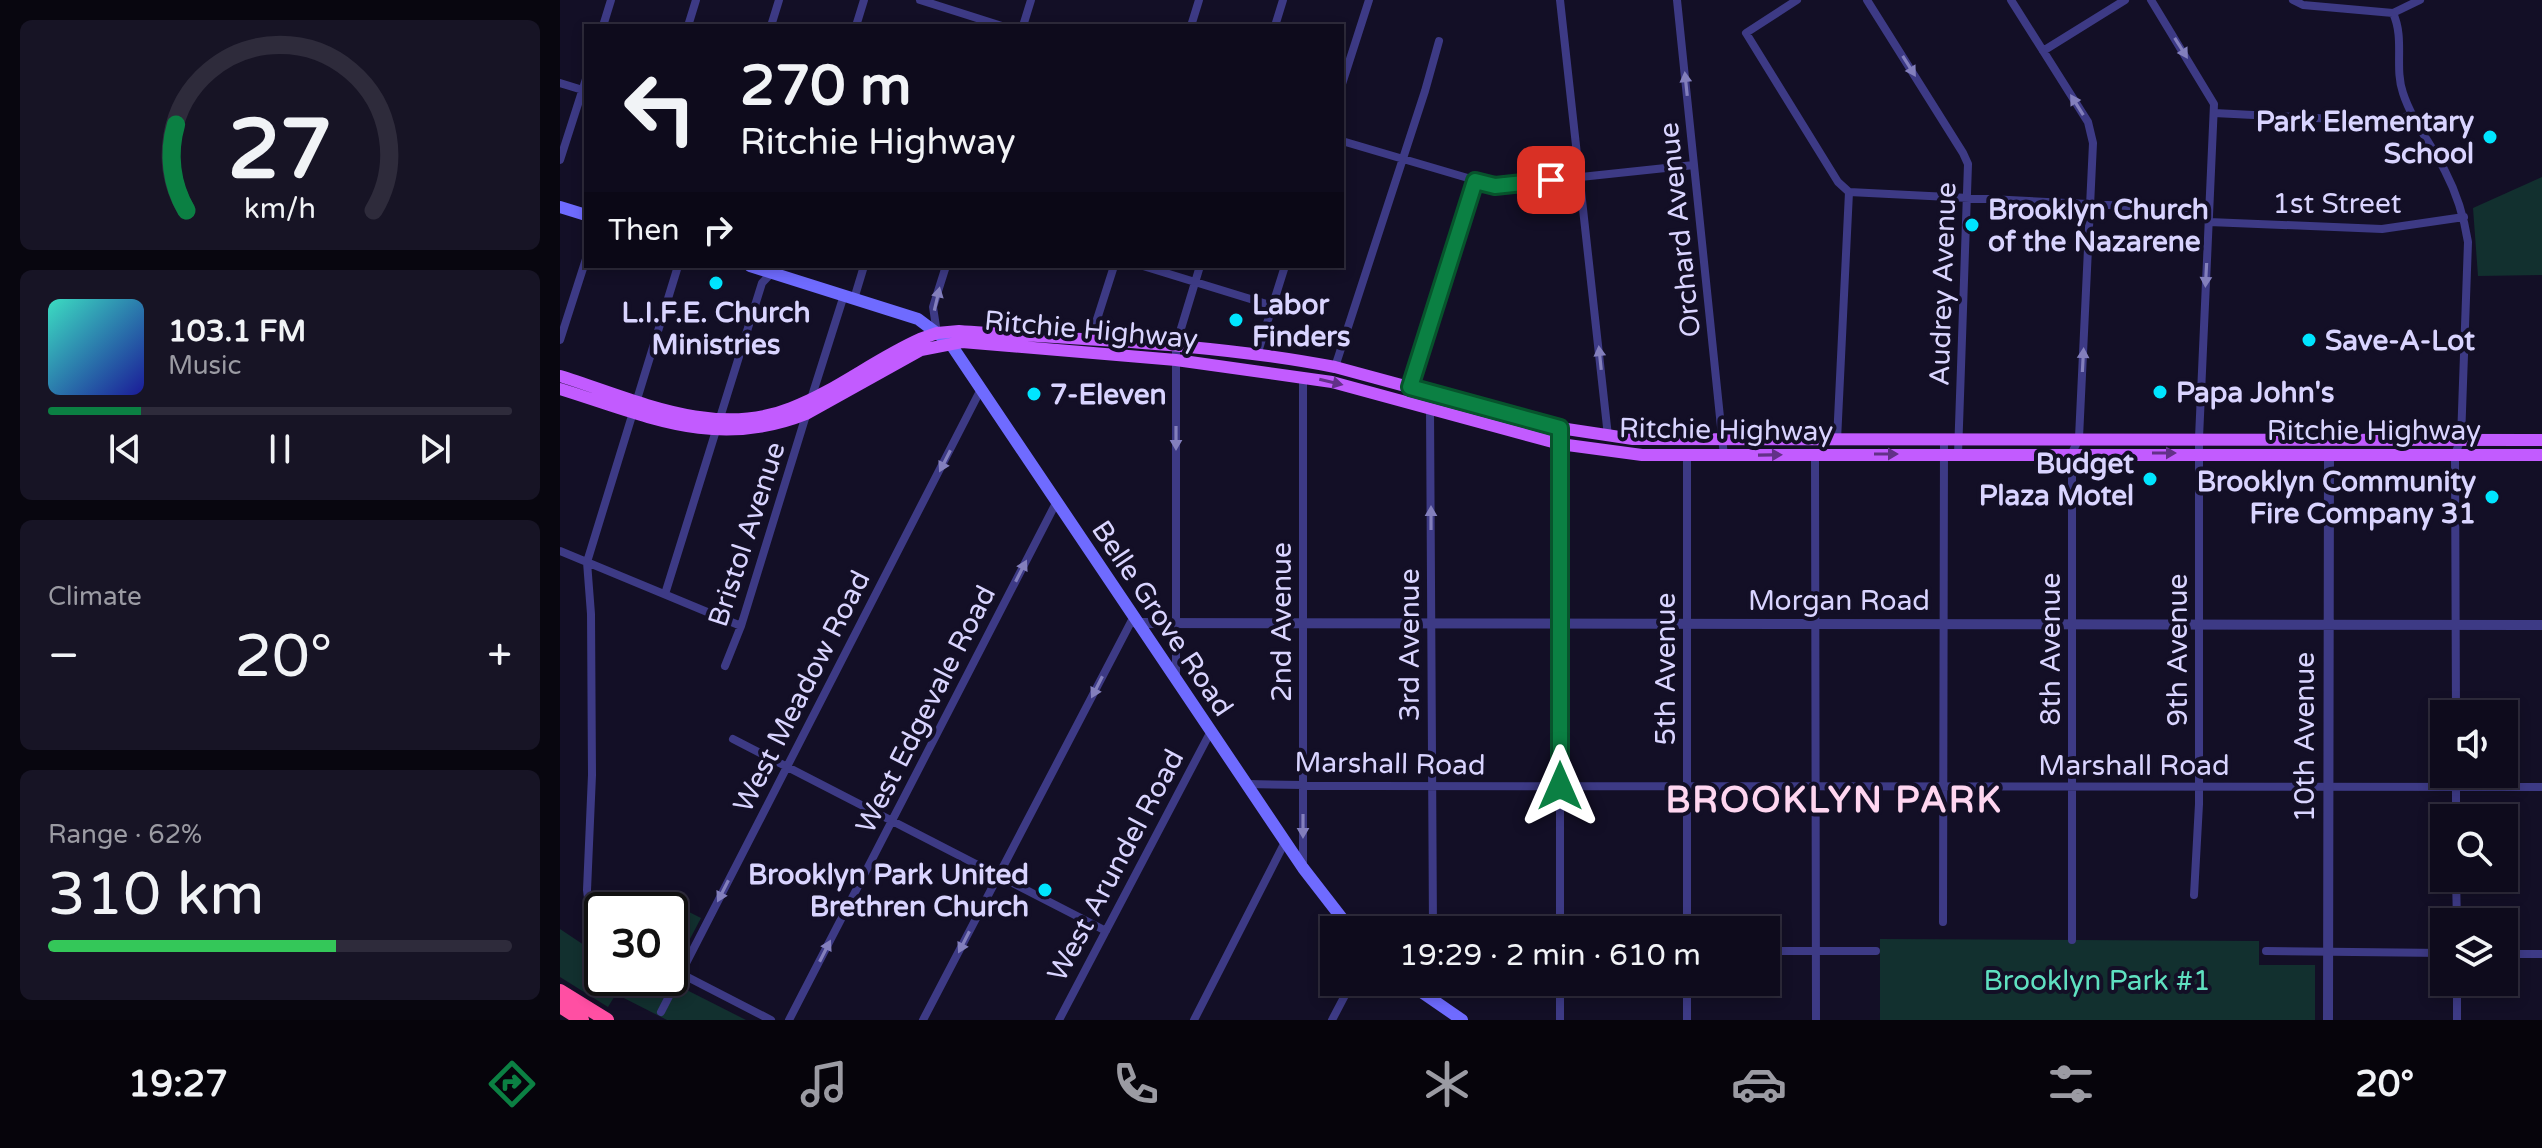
<!DOCTYPE html>
<meta charset="utf-8">
<style>
body{margin:0;font-family:"Varela Round",sans-serif;background:#171425;color:#f1f3f6;height:100vh;display:flex;flex-direction:column;font-size:30px;white-space:nowrap}
*{box-sizing:border-box;margin:0}
p{font-size:26px;color:#9b9ba3}
.icon{flex:none;width:44px;height:44px;fill:none;stroke:currentColor;stroke-width:2;stroke-linecap:round;stroke-linejoin:round}
.map{position:relative;flex:1;overflow:hidden}
.panel{display:flex;flex-direction:column;gap:20px;padding:20px;background:#08060f;width:560px}
.panel>*{flex:none}
.banner{position:absolute;left:24px;top:24px;width:760px;height:244px;border-radius:0px;box-shadow:0 4px 12px #0003,0 0 0 2px #2e2b3b;background:#0e0b1c;color:#f1f3f6;overflow:hidden}
.fabs{position:absolute;left:1870px;top:700px;display:grid;gap:16px}
.fabs a{display:grid;place-items:center;width:88px;height:88px;border-radius:0px;background:#0e0b1c;box-shadow:0 4px 12px #0003,0 0 0 2px #2e2b3b;font-size:40px}
.speed{position:absolute;left:24px;top:892px;display:flex;gap:16px;font-size:40px;font-weight:700;text-align:center}
.speed>*{display:grid;place-content:center;width:104px;height:104px;border-radius:50%;background:#0e0b1c;box-shadow:0 4px 12px #0003,0 0 0 2px #2e2b3b;line-height:1}
.speed .limit{border:4px solid #111;border-radius:12px;background:#fff;color:#111}
.pin{position:absolute;display:grid;place-items:center;width:68px;height:68px;color:#fff;margin:-34px;border-radius:16px;box-shadow:0 4px 12px #0006}
.me{position:absolute;width:88px;margin:-44px;rotate:0deg;stroke-linejoin:round;filter:drop-shadow(0 0 6px #0008)}
.turn{display:flex;align-items:center;gap:28px;height:168px;padding:0 24px;font-size:36px}
.turn .icon{width:104px;height:104px;stroke-width:2.5}
.turn b{display:block;font-size:56px;line-height:68px}
.then{display:flex;align-items:center;height:76px;padding:0 24px;background:#0003;gap:16px;font-size:30px}
.big{font-size:60px;font-weight:600;line-height:1.1}
.panel .widget{flex:1;display:flex;flex-direction:column;justify-content:center;gap:12px;min-width:0;padding:0 28px;border-radius:12px;background:#171425}
.panel .dial{align-items:center;gap:0}
.dial svg{height:208px;overflow:visible;fill:none;stroke:#2e2b3b;stroke-width:7;stroke-linecap:round;text-anchor:middle}
.dial text{fill:#f1f3f6;stroke:none}
.song{display:flex;align-items:center;gap:24px}
.cover{width:96px;height:96px;border-radius:12px;background:linear-gradient(135deg,hsl(170 70% 55%),hsl(240 70% 35%))}
.played{height:8px;border-radius:4px;background:linear-gradient(90deg,#0b8043 20%,#2e2b3b 20%)}
.keys{display:flex;justify-content:space-around;direction:ltr}
.heat{display:flex;justify-content:space-between;align-items:center;font-size:44px;direction:ltr}
.charge{height:12px;border-radius:6px;background:linear-gradient(90deg,#34c759 62%,#2e2b3b 0)}
.trip{position:absolute;left:760px;top:916px;width:460px;height:80px;border-radius:0px;background:#0e0b1c;box-shadow:0 4px 12px #0003,0 0 0 2px #2e2b3b;font-weight:600;line-height:80px;text-align:center}
.menu{display:flex;height:128px;justify-content:space-around;align-items:center;background:#06040b;color:#9b9ba3}
.menu .icon{width:56px;height:56px}
.menu .current{color:#0b8043}
.menu b{font-size:36px;color:#f1f3f6}
main{display:flex;flex:1;min-height:0}
.map>svg:first-child{display:block}
</style>
<main>
<section class="panel">
<div class="widget dial"><svg viewBox="0 0 100 80">
<path d="M14 69A42 42 0 1 1 86 69"/>
<path d="M14 69A42 42 0 0 1 10 36" stroke="#0b8043"/>
<text x="50" y="56" font-size="32" font-weight="700">27</text>
<text x="50" y="72" font-size="11">km/h</text>
</svg></div>
<div class="widget">
<div class="song"><i class="cover"></i><div><b>103.1 FM</b><p>Music</p></div></div>
<div class="played"></div>
<div class="keys"><svg class="icon" aria-label="previous" viewBox="0 0 24 24"><path d="M18 5L8 12l10 7zM5 5v14"/></svg><svg class="icon" aria-label="pause" viewBox="0 0 24 24"><path d="M8 5v14M16 5v14"/></svg><svg class="icon" aria-label="next" viewBox="0 0 24 24"><path d="M6 5l10 7-10 7zM19 5v14"/></svg></div>
</div>
<div class="widget"><p>Climate</p>
<div class="heat"><a>−</a><b class="big">20°</b><a>+</a></div>
</div>
<div class="widget"><p>Range · 62%</p><b class="big">310 km</b><div class="charge"></div></div>
</section>
<div class="map">
<svg width="1982" height="1020" viewBox="0 0 1982 1020">
<rect width="100%" height="100%" fill="#130f26"/>
<path fill="#12302f" d="M 1982,177 L 1982,275 L 1918,276 L 1913,208 Z
M 107,901 L 141,918 L 110,977 L 110,910 L 103,910 Z
M 0,929 L 42,957 L 42,978 L 46,978 L 42,987 L 56,994 L 64,978 L 110,978 L 109,981 L 186,1020 L 107,1020 L 56,994 L 48,1007 L 0,977 Z
M 1320,939 L 1699,941 L 1699,965 L 1755,965 L 1755,1020 L 1320,1020 Z"/>
<g fill="none" stroke-linecap="round" stroke-linejoin="round">
<path stroke="#3d3a85" stroke-width="8" d="M 360,0 L 442,26
M 1000,0 L 1048,436
M 1117,0 L 1164,456
M 1237,0 L 1186,33 L 1278,182 L 1289,192 L 1277,440
M 1307,0 L 1403,153 L 1408,164 L 1398,454
M 1451,0 L 1528,122 L 1533,143 L 1519,438 L 1512,453 L 1512,940
M 1591,0 L 1654,104 L 1639,438 L 1639,804 L 1634,895
M 1733,0 L 1743,5 L 1833,13 L 1860,0
M 1833,13 C 1845,39 1834,67 1843,93 C 1852,121 1872,145 1885,171 C 1897,194 1904,217 1908,242 L 1901,439 L 1895,454 L 1896,714
M 43,26 L 51,0
M 128,26 L 136,0
M 211,26 L 219,0
M 296,26 L 304,0
M 463,26 L 471,0
M 631,26 L 639,0
M 715,26 L 723,0
M 1483,51 L 1565,0
M 0,83 L 26,91
M 782,84 L 809,0
M 1654,113 L 1834,122 L 1852,114
M 782,141 L 935,186 L 1134,165
M 0,160 L 26,79
M 1289,192 L 1649,210
M 1649,222 L 1822,229 L 1904,217
M 583,266 L 713,306
M 294,299 L 304,266
M 377,333 L 373,307 L 386,266
M 531,338 L 554,266
M 0,340 L 26,259
M 697,355 L 725,266
M 775,367 L 865,91 L 879,41
M 850,387 L 915,181
M 251,399 L 284,295
M 870,408 L 873,930
M 1255,455 L 1256,1020
M 0,551 L 181,626
M 105,594 L 202,283 L 218,266
M 165,666 L 181,626 L 247,412
M 616,677 L 616,345 L 640,266
M 173,739 L 546,931
M 1896,774 L 1896,818
M 686,784 L 809,786 L 1982,787
M 743,868 L 743,377
M 1896,878 L 1897,922
M 1383,922 L 1384,439
M 42,930 L 30,914 L 27,890 L 32,775 L 31,614 L 27,562 L 118,266
M 1000,930 L 1000,443
M 1127,930 L 1127,456
M 1206,951 L 1316,951
M 1706,951 L 1884,953
M 1944,954 L 1982,954
M 110,968 L 211,1020
M 873,982 L 873,1001
M 1897,982 L 1897,1020
M 101,1012 L 420,391
M 229,1020 L 496,503
M 363,1020 L 573,618
M 499,1020 L 651,731
M 634,1020 L 725,842
M 772,1020 L 792,982
M 1000,1020 L 1000,982
M 1127,1020 L 1127,982"/>
<path stroke="#3d3a85" stroke-width="10" d="M 576,623 L 1982,625
M 1768,1020 L 1769,454"/>
<path stroke="#6f6bff" stroke-width="12" d="M 0,207 L 26,215
M 190,266 L 358,319 L 390,343 L 743,868 L 791,930
M 847,982 L 902,1020"/>
<path stroke="#c25bff" stroke-width="12" d="M 0,376 C 74,399 154,439 231,408 C 276,391 315,359 360,339 L 377,333 L 399,331 C 525,340 651,343 775,367 L 1000,428 L 1073,439 L 1982,440
M 0,389 C 87,416 156,450 246,414 L 361,350 L 402,342 L 616,360 L 772,382 L 1000,444 L 1082,455 L 1982,455"/>
<path stroke="#ff4fa3" stroke-width="14" d="M 0,991 L 47,1020
M 0,1006 L 22,1020"/>
</g>
<defs><path id="oneway-solid" d="M-6-.8H1V-3.2L6.5 0L1 3.2V.8H-6Z" transform="scale(2)"/></defs>
<g fill="#837fbc">
<use href="#oneway-solid" transform="translate(1621 48) rotate(58)"/>
<use href="#oneway-solid" transform="translate(1349 66) rotate(58)"/>
<use href="#oneway-solid" transform="translate(1126 84) rotate(-96)"/>
<use href="#oneway-solid" transform="translate(1517 105) rotate(-122)"/>
<use href="#oneway-solid" transform="translate(1646 275) rotate(93)"/>
<use href="#oneway-solid" transform="translate(377 299) rotate(-77)"/>
<use href="#oneway-solid" transform="translate(1040 358) rotate(-96)"/>
<use href="#oneway-solid" transform="translate(1523 360) rotate(-87)"/>
<use href="#oneway-solid" transform="translate(616 438) rotate(90)"/>
<use href="#oneway-solid" transform="translate(385 461) rotate(117)"/>
<use href="#oneway-solid" transform="translate(871 518) rotate(-90)"/>
<use href="#oneway-solid" transform="translate(461 571) rotate(-63)"/>
<use href="#oneway-solid" transform="translate(537 687) rotate(117)"/>
<use href="#oneway-solid" transform="translate(743 826) rotate(90)"/>
<use href="#oneway-solid" transform="translate(163 891) rotate(117)"/>
<use href="#oneway-solid" transform="translate(404 942) rotate(117)"/>
<use href="#oneway-solid" transform="translate(265 951) rotate(-63)"/>
</g>
<g fill="#623188">
<use href="#oneway-solid" transform="translate(771 382) rotate(13)"/>
<use href="#oneway-solid" transform="translate(1604 453)"/>
<use href="#oneway-solid" transform="translate(1326 454)"/>
<use href="#oneway-solid" transform="translate(1210 455) rotate(-1)"/>
</g>
<g fill="none" stroke-linecap="round" stroke-linejoin="round">
<g stroke="#07532c" stroke-width="20">
<path id="route" d="M 991,180 L 935,186 L 915,181 L 850,387 L 1000,428 L 1000,786"/>
</g>
<use href="#route" stroke="#0b8043" stroke-width="14"/>
</g>
<g fill="#00e5ff" stroke="#130f26" stroke-width="3">
<circle cx="1930" cy="137" r="8"/>
<circle cx="1412" cy="225" r="8"/>
<circle cx="156" cy="283" r="8"/>
<circle cx="676" cy="320" r="8"/>
<circle cx="1749" cy="340" r="8"/>
<circle cx="1600" cy="392" r="8"/>
<circle cx="474" cy="394" r="8"/>
<circle cx="1590" cy="479" r="8"/>
<circle cx="1932" cy="497" r="8"/>
<circle cx="485" cy="890" r="8"/>
</g>
<g text-anchor="middle" stroke-width="8" stroke-linejoin="round" paint-order="stroke">
<g font-size="28" font-weight="bold" fill="#d9d4ff" stroke="#130f26" text-anchor="start">
<text x="1914" y="131" text-anchor="end">Park Elementary<tspan x="1914" dy="32">School</tspan></text>
<text x="1428" y="219">Brooklyn Church<tspan x="1428" dy="32">of the Nazarene</tspan></text>
<text x="692" y="314">Labor<tspan x="692" dy="32">Finders</tspan></text>
<text x="156" y="322" text-anchor="middle">L.I.F.E. Church<tspan x="156" dy="32">Ministries</tspan></text>
<text x="1765" y="350">Save-A-Lot</text>
<text x="1616" y="402">Papa John's</text>
<text x="490" y="404">7-Eleven</text>
<text x="1574" y="473" text-anchor="end">Budget<tspan x="1574" dy="32">Plaza Motel</tspan></text>
<text x="1916" y="491" text-anchor="end">Brooklyn Community<tspan x="1916" dy="32">Fire Company 31</tspan></text>
<text x="469" y="884" text-anchor="end">Brooklyn Park United<tspan x="469" dy="32">Brethren Church</tspan></text>
</g>
<g font-size="28" fill="#d9d4ff" stroke="#130f26">
<text x="1777" y="213">1st Street</text>
<text transform="translate(1119 230) rotate(-96)" y="10">Orchard Avenue</text>
<text transform="translate(1382 284) rotate(-88)" y="10">Audrey Avenue</text>
<text transform="translate(531 329) rotate(5)" y="10">Ritchie Highway</text>
<text transform="translate(1166 429) rotate(1)" y="10">Ritchie Highway</text>
<text x="1814" y="440">Ritchie Highway</text>
<text transform="translate(186 534) rotate(-72)" y="10">Bristol Avenue</text>
<text x="1279" y="610">Morgan Road</text>
<text transform="translate(603 618) rotate(56)" y="10">Belle Grove Road</text>
<text transform="translate(721 622) rotate(-90)" y="10">2nd Avenue</text>
<text transform="translate(849 645) rotate(-90)" y="10">3rd Avenue</text>
<text transform="translate(1490 649) rotate(-90)" y="10">8th Avenue</text>
<text transform="translate(1617 650) rotate(-90)" y="10">9th Avenue</text>
<text transform="translate(1105 669) rotate(-90)" y="10">5th Avenue</text>
<text transform="translate(241 691) rotate(-63)" y="10">West Meadow Road</text>
<text transform="translate(365 709) rotate(-63)" y="10">West Edgevale Road</text>
<text transform="translate(1744 737) rotate(-90)" y="10">10th Avenue</text>
<text transform="translate(830 763) rotate(1)" y="10">Marshall Road</text>
<text x="1574" y="775">Marshall Road</text>
<text transform="translate(555 865) rotate(-62)" y="10">West Arundel Road</text>
</g>
<g font-size="28" fill="#5fe0c0" stroke="#130f26">
<text x="1537" y="990">Brooklyn Park #1</text>
</g>
<g font-size="36" font-weight="bold" letter-spacing="2" fill="#ffd6f0" stroke="#130f26">
<text x="1274" y="812">BROOKLYN PARK</text>
</g>
</g>
</svg>
<div class="fabs">
<a><svg class="icon" aria-label="sound" viewBox="0 0 24 24"><path d="M4 9h4l5-4v14l-5-4H4zM17 9q2 3 0 6"/></svg></a>
<a><svg class="icon" aria-label="search" viewBox="0 0 24 24"><circle cx="10" cy="10" r="6"/><path d="M15 15l6 6"/></svg></a>
<a><svg class="icon" aria-label="layers" viewBox="0 0 24 24"><path d="M12 4l9 5-9 5-9-5zM3 14l9 5 9-5"/></svg></a>
</div>
<div class="speed"><div class="limit">30</div></div>
<div class="pin" style="left:991px;top:180px;background:#d93025"><svg class="icon" aria-label="arrive" viewBox="0 0 24 24"><path d="M6 21V4h12l-3 4 3 4H6"/></svg></div>
<svg class="me" style="left:1000px;top:786px" viewBox="-20 -20 40 40"><path d="M0-17L14 15 0 8-14 15z" fill="#0b8043" stroke="#fff" stroke-width="4"/></svg>
<div class="trip">19:29 · 2 min · 610 m</div>
<div class="banner">
<div class="turn"><svg class="icon" aria-label="left" viewBox="0 0 24 24"><path d="M17 20v-9H6M10 6l-5 5 5 5"/></svg><div><b>270 m</b>Ritchie Highway</div></div>
<div class="then">Then<svg class="icon" aria-label="right" viewBox="0 0 24 24"><path d="M7 20v-9h11M14 6l5 5-5 5"/></svg></div>
</div>
</div>
</main>
<nav class="menu">
<b>19:27</b>
<svg class="icon current" aria-label="directions" viewBox="0 0 24 24"><path d="M12 3l9 9-9 9-9-9zM9 14v-3h6M13 9l2 2-2 2"/></svg>
<svg class="icon" aria-label="music" viewBox="0 0 24 24"><path d="M9 18V5l10-2v13"/><circle cx="6" cy="18" r="3"/><circle cx="16" cy="16" r="3"/></svg>
<svg class="icon" aria-label="phone" viewBox="0 0 24 24"><path d="M5 4h4l2 5-3 2q2 4 5 5l2-3 5 2v4C11 20 4 13 5 4z"/></svg>
<svg class="icon" aria-label="climate" viewBox="0 0 24 24"><path d="M12 3v18M4 7l16 10M4 17L20 7"/></svg>
<svg class="icon" aria-label="car" viewBox="0 0 24 24"><path d="M5 17H2v-5l4-1 3-4h7l3 4 3 1v5h-3M9 17h6M6 11h13"/><circle cx="7" cy="17" r="2"/><circle cx="17" cy="17" r="2"/></svg>
<svg class="icon" aria-label="filters" viewBox="0 0 24 24"><path d="M4 7h16M4 17h16"/><circle cx="9" cy="7" r="2"/><circle cx="15" cy="17" r="2"/></svg>
<b>20°</b>
</nav>
